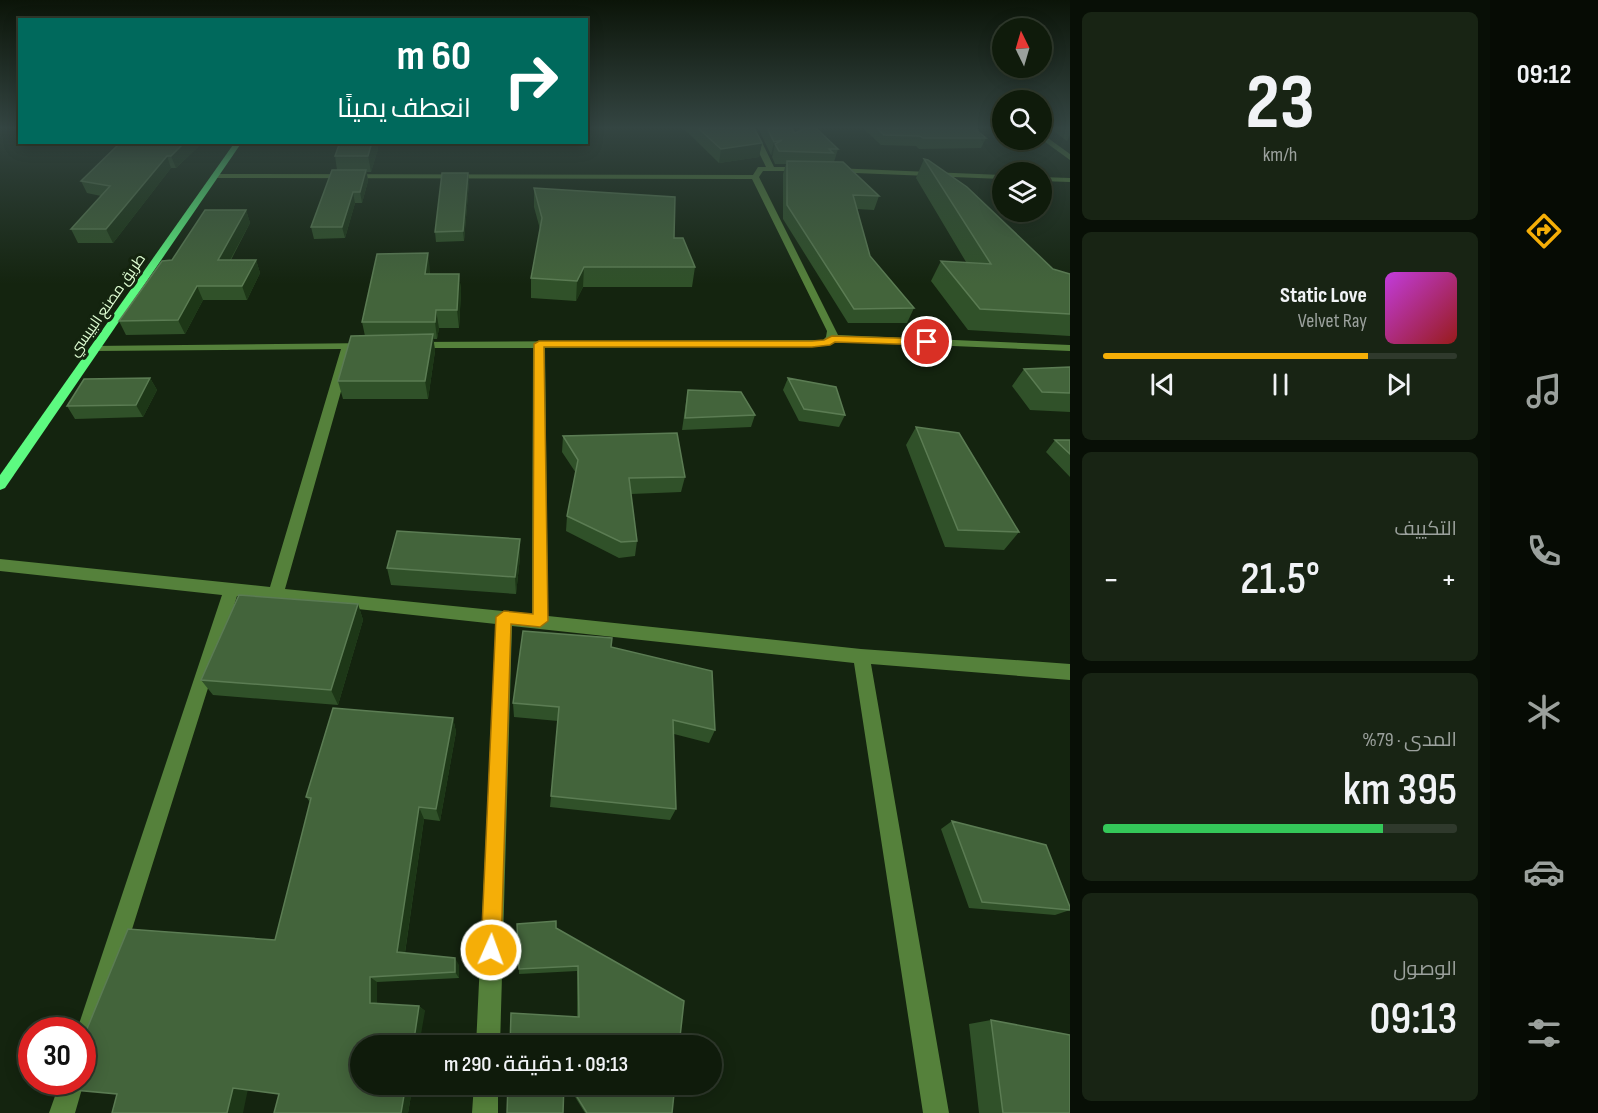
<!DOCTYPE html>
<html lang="ar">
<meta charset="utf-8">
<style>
body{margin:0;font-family:"Sofia Sans Condensed",Cairo,sans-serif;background:#182414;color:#f1f3f6;direction:rtl;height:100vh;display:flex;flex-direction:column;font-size:22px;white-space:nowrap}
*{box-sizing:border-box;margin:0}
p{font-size:20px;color:#9ba19d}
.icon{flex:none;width:33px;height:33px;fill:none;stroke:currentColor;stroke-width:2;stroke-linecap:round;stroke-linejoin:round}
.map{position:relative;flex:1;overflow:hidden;direction:ltr}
.drawer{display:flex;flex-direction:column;gap:12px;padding:12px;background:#080f06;width:420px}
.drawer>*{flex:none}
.top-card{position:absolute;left:18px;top:18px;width:570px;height:126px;border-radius:0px;box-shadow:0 3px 15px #0003,0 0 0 2px #2f392c;direction:rtl;background:#00695c;color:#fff;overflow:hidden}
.needle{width:39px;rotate:355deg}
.controls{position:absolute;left:992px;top:18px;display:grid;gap:12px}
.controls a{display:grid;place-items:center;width:60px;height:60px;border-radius:50%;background:#0f1b0b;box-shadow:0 3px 15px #0003,0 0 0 2px #2f392c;font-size:30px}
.speed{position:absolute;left:18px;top:1017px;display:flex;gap:12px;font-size:30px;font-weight:700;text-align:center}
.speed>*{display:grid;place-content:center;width:78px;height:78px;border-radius:50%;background:#0f1b0b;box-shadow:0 3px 15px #0003,0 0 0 2px #2f392c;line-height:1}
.speed .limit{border:9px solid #d22;background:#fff;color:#111}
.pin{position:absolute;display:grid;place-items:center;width:51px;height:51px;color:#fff;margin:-26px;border:3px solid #fff;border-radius:50%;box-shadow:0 2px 6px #0007}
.me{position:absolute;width:66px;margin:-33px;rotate:2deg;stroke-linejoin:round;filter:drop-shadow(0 0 4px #0008)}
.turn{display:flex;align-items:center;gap:21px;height:126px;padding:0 18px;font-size:27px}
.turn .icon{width:78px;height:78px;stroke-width:2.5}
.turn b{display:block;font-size:42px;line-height:51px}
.big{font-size:45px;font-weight:600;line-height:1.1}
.drawer .widget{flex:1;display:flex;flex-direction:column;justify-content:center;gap:9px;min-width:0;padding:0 21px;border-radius:9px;background:#182414}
.drawer .dial{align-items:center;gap:0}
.dial b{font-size:78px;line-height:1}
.song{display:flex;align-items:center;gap:18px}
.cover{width:72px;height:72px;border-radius:9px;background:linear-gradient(135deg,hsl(290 70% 55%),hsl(0 70% 35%))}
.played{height:6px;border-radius:3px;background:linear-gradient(90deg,#f5ae07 75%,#2f392c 75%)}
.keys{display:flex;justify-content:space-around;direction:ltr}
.heat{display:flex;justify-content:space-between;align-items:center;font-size:33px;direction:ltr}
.charge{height:9px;border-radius:4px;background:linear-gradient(90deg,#34c759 79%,#2f392c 0)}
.trip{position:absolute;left:350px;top:1035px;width:372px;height:60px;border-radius:30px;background:#0f1b0b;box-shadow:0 3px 15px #0003,0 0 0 2px #2f392c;font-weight:600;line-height:60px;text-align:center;direction:rtl}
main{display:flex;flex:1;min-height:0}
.tab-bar{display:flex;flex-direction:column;width:108px;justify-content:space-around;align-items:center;background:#060b04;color:#9ba19d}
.tab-bar .icon{width:42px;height:42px}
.tab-bar .selected{color:#f5ae07}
.tab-bar b{font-size:27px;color:#f1f3f6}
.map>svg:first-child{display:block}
</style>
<main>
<nav class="tab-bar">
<b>09:12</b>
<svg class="icon selected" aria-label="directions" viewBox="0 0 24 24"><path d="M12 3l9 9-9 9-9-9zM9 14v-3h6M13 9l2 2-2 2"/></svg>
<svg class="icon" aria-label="music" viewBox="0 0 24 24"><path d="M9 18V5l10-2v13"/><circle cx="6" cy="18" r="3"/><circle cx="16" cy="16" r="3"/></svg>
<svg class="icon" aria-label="phone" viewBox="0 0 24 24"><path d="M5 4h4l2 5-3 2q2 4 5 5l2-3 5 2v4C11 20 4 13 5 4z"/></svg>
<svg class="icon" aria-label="climate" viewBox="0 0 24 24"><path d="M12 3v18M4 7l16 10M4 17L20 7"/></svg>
<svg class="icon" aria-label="car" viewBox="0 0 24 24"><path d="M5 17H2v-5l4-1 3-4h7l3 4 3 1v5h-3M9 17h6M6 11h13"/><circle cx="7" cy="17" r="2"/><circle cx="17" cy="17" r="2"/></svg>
<svg class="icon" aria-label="filters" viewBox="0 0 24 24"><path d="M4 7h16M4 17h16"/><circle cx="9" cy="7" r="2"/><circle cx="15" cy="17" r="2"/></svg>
</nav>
<section class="drawer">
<div class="widget dial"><b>23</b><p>km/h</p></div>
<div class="widget">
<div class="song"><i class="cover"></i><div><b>Static Love</b><p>Velvet Ray</p></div></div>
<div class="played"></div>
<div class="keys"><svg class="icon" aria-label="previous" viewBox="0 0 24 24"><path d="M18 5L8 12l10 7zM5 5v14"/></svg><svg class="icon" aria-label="pause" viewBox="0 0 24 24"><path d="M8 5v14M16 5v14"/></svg><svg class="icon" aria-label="next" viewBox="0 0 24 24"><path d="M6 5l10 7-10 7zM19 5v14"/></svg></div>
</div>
<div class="widget"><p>التكييف</p>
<div class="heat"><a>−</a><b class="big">21.5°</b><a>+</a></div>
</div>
<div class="widget"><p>المدى · 79%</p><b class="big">395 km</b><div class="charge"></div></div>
<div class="widget"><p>الوصول</p><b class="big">09:13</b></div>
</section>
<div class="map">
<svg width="1070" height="1113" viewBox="0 0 1070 1113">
<rect width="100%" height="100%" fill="#14240f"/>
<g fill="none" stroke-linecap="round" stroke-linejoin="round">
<path fill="#55813b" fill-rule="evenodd" d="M 747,128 L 755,128 L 774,167 L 804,167 L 808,169 L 804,171 L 763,171 L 759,177 L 838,335 L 1070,345 L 1070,351 L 835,341 L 826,346 L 545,348 L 548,616 L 861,649 L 1070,664 L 1070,680 L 871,664 L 949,1113 L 923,1113 L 854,663 L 512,626 L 500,1046 L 476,1046 L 496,624 L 237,596 L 94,1050 L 90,1058 L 82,1062 L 82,1030 L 77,1030 L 222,595 L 0,571 L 0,559 L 270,587 L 341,349 L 95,351 L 91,350 L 91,346 L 372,343 L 372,347 L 353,349 L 285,589 L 532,614 L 533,348 L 416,348 L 410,345 L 416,342 L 823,340 L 826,337 L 827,331 L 752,179 L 217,178 L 213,176 L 217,174 L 753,175 L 758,167 L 766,167 Z
M 1041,133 L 1070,154 L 1070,160 L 1041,139 Z
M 834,168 L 1002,175 L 1002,179 L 831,172 L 831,168 Z
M 1041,177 L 1070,178 L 1070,182 L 1041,181 Z
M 82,1078 L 84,1082 L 75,1113 L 49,1113 L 60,1082 L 82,1082 Z
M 474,1084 L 498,1084 L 498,1113 L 472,1113 Z"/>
<path fill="#5dfa81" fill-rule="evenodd" d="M 235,142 L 242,142 L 5,488 L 0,490 L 0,475 Z"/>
</g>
<path fill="#305129" d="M 683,128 L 754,128 L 762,143 L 759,157 L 719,163 Z
M 758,128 L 791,128 L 795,133 L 838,149 L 834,162 L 879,196 L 874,210 L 857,209 L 870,256 L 914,308 L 907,323 L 848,323 L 783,219 L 783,174 L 786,164 L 775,164 L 772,157 L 773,154 L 771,155 Z
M 863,128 L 974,128 L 986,138 L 981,148 L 919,149 L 916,146 L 881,145 Z
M 1050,128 L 1070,128 L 1070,135 L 1067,141 Z
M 340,142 L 376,142 L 378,149 L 371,172 L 367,172 L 368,181 L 362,203 L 355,203 L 345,238 L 314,239 L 311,227 L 337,170 L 335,156 Z
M 199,146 L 176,168 L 171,168 L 113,243 L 78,243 L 71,229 L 101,196 L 87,193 L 81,181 Z
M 924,159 L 1053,269 L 1070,274 L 1070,336 L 968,330 L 931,281 L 941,261 L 966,262 L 916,178 Z
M 468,173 L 469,182 L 464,241 L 436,242 L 435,232 Z
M 534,188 L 674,238 L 695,267 L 692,287 L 583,287 L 576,301 L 531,298 L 531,278 L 540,229 L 534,207 Z
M 246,210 L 250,223 L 231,260 L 256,260 L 260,273 L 247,300 L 203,300 L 185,334 L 126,335 L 119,321 L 172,260 Z
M 430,270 L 430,274 L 459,274 L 461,291 L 459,328 L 439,328 L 437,339 L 433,339 L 435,351 L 428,399 L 343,399 L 338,381 L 365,336 L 362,322 Z
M 1070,367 L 1070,412 L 1030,410 L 1012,386 L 1024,369 Z
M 150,378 L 157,390 L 143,417 L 75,419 L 67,406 Z
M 788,378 L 845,415 L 839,427 L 799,421 L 783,390 Z
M 688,390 L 755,415 L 751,427 L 682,430 L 686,402 Z
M 916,427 L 1019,532 L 1004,550 L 945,547 L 906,445 Z
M 563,436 L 685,477 L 681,492 L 631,494 L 637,541 L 635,556 L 619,558 L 566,531 L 567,516 L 576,473 L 562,452 Z
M 1055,440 L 1070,440 L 1070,477 L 1046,452 Z
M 520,557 L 516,594 L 391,585 L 387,568 Z
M 358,604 L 363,620 L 338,705 L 213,695 L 201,680 Z
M 611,647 L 715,730 L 709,743 L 674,734 L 676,809 L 670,820 L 550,807 L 558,721 L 514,717 L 513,703 Z
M 453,718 L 456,732 L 440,821 L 424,819 L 405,953 L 459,965 L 459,978 L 377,982 L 377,1004 L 419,1006 L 425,1011 L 360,1084 L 413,1084 L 408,1113 L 279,1094 L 248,1090 L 117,1094 L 275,940 L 310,802 L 306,797 Z
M 952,821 L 1070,907 L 1070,910 L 1055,915 L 969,908 L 941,829 Z
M 556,928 L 679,1046 L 577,1016 L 577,971 L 519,974 L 519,969 Z
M 991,1020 L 1070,1113 L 979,1113 L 969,1024 Z
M 567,1084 L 675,1084 L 672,1113 L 585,1113 Z"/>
<path fill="#1d3717" d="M 782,140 L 775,144 L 773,154 L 771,155 L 774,142 Z
M 185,142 L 198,142 L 199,146 L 176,168 L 171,156 Z
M 372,142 L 376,142 L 378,149 L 371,172 L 368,156 Z
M 762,143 L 759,157 L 719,163 L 721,149 Z
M 167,156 L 171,168 L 113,243 L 106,229 Z
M 366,170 L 368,181 L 362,203 L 360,192 Z
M 468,173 L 469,182 L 464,241 L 463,231 Z
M 353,192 L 355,203 L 345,238 L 342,227 Z
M 246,210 L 250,223 L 223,273 L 218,260 Z
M 428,253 L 430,270 L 428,291 L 425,274 Z
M 256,260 L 260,273 L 247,300 L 242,286 Z
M 584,267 L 583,287 L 576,301 L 577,281 Z
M 459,274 L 461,291 L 459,328 L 457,310 Z
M 197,286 L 203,300 L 185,334 L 178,320 Z
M 436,310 L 439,328 L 437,339 L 435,322 Z
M 433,334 L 435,351 L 428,399 L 425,381 Z
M 150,378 L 157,390 L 143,417 L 136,405 Z
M 520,539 L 520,557 L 516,594 L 515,577 Z
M 358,604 L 363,620 L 338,705 L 331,690 Z
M 453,718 L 456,732 L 440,821 L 436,809 Z
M 419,807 L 424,819 L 404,959 L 397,952 Z
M 455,958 L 459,965 L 459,978 L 455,972 Z
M 370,977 L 377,982 L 377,1008 L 370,1003 Z
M 419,1006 L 425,1011 L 419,1046 L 413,1046 Z
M 406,1084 L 413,1084 L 408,1113 L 401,1113 Z
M 233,1088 L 248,1089 L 243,1113 L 227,1113 Z"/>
<path fill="#43643b" stroke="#5b7c53" stroke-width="1.5" d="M 698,128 L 754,128 L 762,143 L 721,149 Z
M 767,128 L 791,128 L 795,133 L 805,128 L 816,128 L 838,149 L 829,149 L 833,153 L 779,151 L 775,144 L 782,140 L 774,142 Z
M 877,128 L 974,128 L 986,138 L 923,138 L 920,136 L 884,135 Z
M 121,142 L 185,142 L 171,156 L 167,156 L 106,229 L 71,229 L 110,186 L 81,181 Z
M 340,142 L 372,142 L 368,156 L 335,156 Z
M 924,159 L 928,160 L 967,187 L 1053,269 L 1070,274 L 1070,314 L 980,309 L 941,261 L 991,264 Z
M 787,161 L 843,162 L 879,196 L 853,195 L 870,256 L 914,308 L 854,309 L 787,205 Z
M 332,170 L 366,170 L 360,192 L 353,192 L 342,227 L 311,227 Z
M 442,173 L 468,173 L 463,231 L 435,232 Z
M 534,188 L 675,197 L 674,238 L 683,238 L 695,267 L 584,267 L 577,281 L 531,278 L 542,218 Z
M 205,210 L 246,210 L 218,260 L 256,260 L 242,286 L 197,286 L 178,320 L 119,321 L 162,261 L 172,260 Z
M 428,253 L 425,274 L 459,274 L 457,310 L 436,310 L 435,322 L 362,322 L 377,254 Z
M 433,334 L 425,381 L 338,381 L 351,336 Z
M 1070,367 L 1070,393 L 1042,392 L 1024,369 Z
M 150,378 L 136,405 L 67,406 L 84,379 Z
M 788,378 L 836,387 L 845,415 L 804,409 Z
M 688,390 L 741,392 L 755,415 L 685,418 Z
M 916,427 L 959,433 L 1019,532 L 958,530 Z
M 677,433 L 685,477 L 629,478 L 637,541 L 621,542 L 567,516 L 578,460 L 563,436 Z
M 1055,440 L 1070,440 L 1070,454 Z
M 397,531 L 520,539 L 515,577 L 387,568 Z
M 239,595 L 358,604 L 331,690 L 201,680 Z
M 523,631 L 612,638 L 611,647 L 712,671 L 715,730 L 673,720 L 676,809 L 551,796 L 559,707 L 513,703 Z
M 333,708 L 453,718 L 436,809 L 419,807 L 397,952 L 455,958 L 455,972 L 370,977 L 370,1003 L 419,1006 L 413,1046 L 360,1046 L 360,1084 L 406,1084 L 401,1113 L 274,1113 L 279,1094 L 233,1088 L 227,1113 L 112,1113 L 117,1094 L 63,1089 L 66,1082 L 82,1082 L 82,1041 L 128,929 L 275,940 L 311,798 L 306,797 Z
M 952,821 L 1046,845 L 1070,907 L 1070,910 L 982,902 Z
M 556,921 L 556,928 L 684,1001 L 679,1046 L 510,1046 L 511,1013 L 579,1017 L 578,966 L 519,969 L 517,924 Z
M 991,1020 L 1070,1035 L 1070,1113 L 1003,1113 Z
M 508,1084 L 564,1084 L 563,1113 L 507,1113 Z
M 569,1084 L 675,1084 L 672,1113 L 587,1113 Z"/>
<linearGradient id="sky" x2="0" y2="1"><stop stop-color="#0b1408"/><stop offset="0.45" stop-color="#344542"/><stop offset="1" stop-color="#344542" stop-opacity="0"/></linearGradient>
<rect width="1070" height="284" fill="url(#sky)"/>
<path fill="#f5ae07" stroke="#9f7105" stroke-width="1.5" d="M 832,336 L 927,339 L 933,342 L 927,345 L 835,342 L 830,345 L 812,347 L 544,347 L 548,621 L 540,627 L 511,624 L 501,950 L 498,957 L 491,960 L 484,957 L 481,950 L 496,617 L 504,611 L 533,614 L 534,344 L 539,341 L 812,341 L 824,340 Z"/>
<g text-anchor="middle" stroke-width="6" stroke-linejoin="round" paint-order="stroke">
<g font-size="15" fill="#dffed3" stroke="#14240f">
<text transform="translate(107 305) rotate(-55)" y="5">طريق مصنع البيبسي</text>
</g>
</g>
</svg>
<div class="controls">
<a><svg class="needle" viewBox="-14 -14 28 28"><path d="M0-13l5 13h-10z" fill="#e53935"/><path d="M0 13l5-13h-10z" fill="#9ba19d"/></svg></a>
<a><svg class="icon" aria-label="search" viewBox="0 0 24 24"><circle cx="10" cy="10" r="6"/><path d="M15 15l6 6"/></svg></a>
<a><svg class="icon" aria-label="layers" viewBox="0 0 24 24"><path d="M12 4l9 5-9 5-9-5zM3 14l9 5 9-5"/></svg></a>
</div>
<div class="speed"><div class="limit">30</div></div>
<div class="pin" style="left:927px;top:342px;background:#d93025"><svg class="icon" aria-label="arrive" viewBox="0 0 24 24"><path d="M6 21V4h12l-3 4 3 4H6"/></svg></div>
<svg class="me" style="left:491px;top:950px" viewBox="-20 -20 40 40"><circle r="17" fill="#f5ae07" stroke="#fff" stroke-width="3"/><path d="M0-11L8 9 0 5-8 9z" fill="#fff"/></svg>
<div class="trip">09:13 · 1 دقيقة · 290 m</div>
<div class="top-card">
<div class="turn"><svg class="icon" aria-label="right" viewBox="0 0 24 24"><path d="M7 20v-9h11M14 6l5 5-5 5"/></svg><div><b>60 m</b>انعطف يمينًا</div></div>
</div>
</div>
</main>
